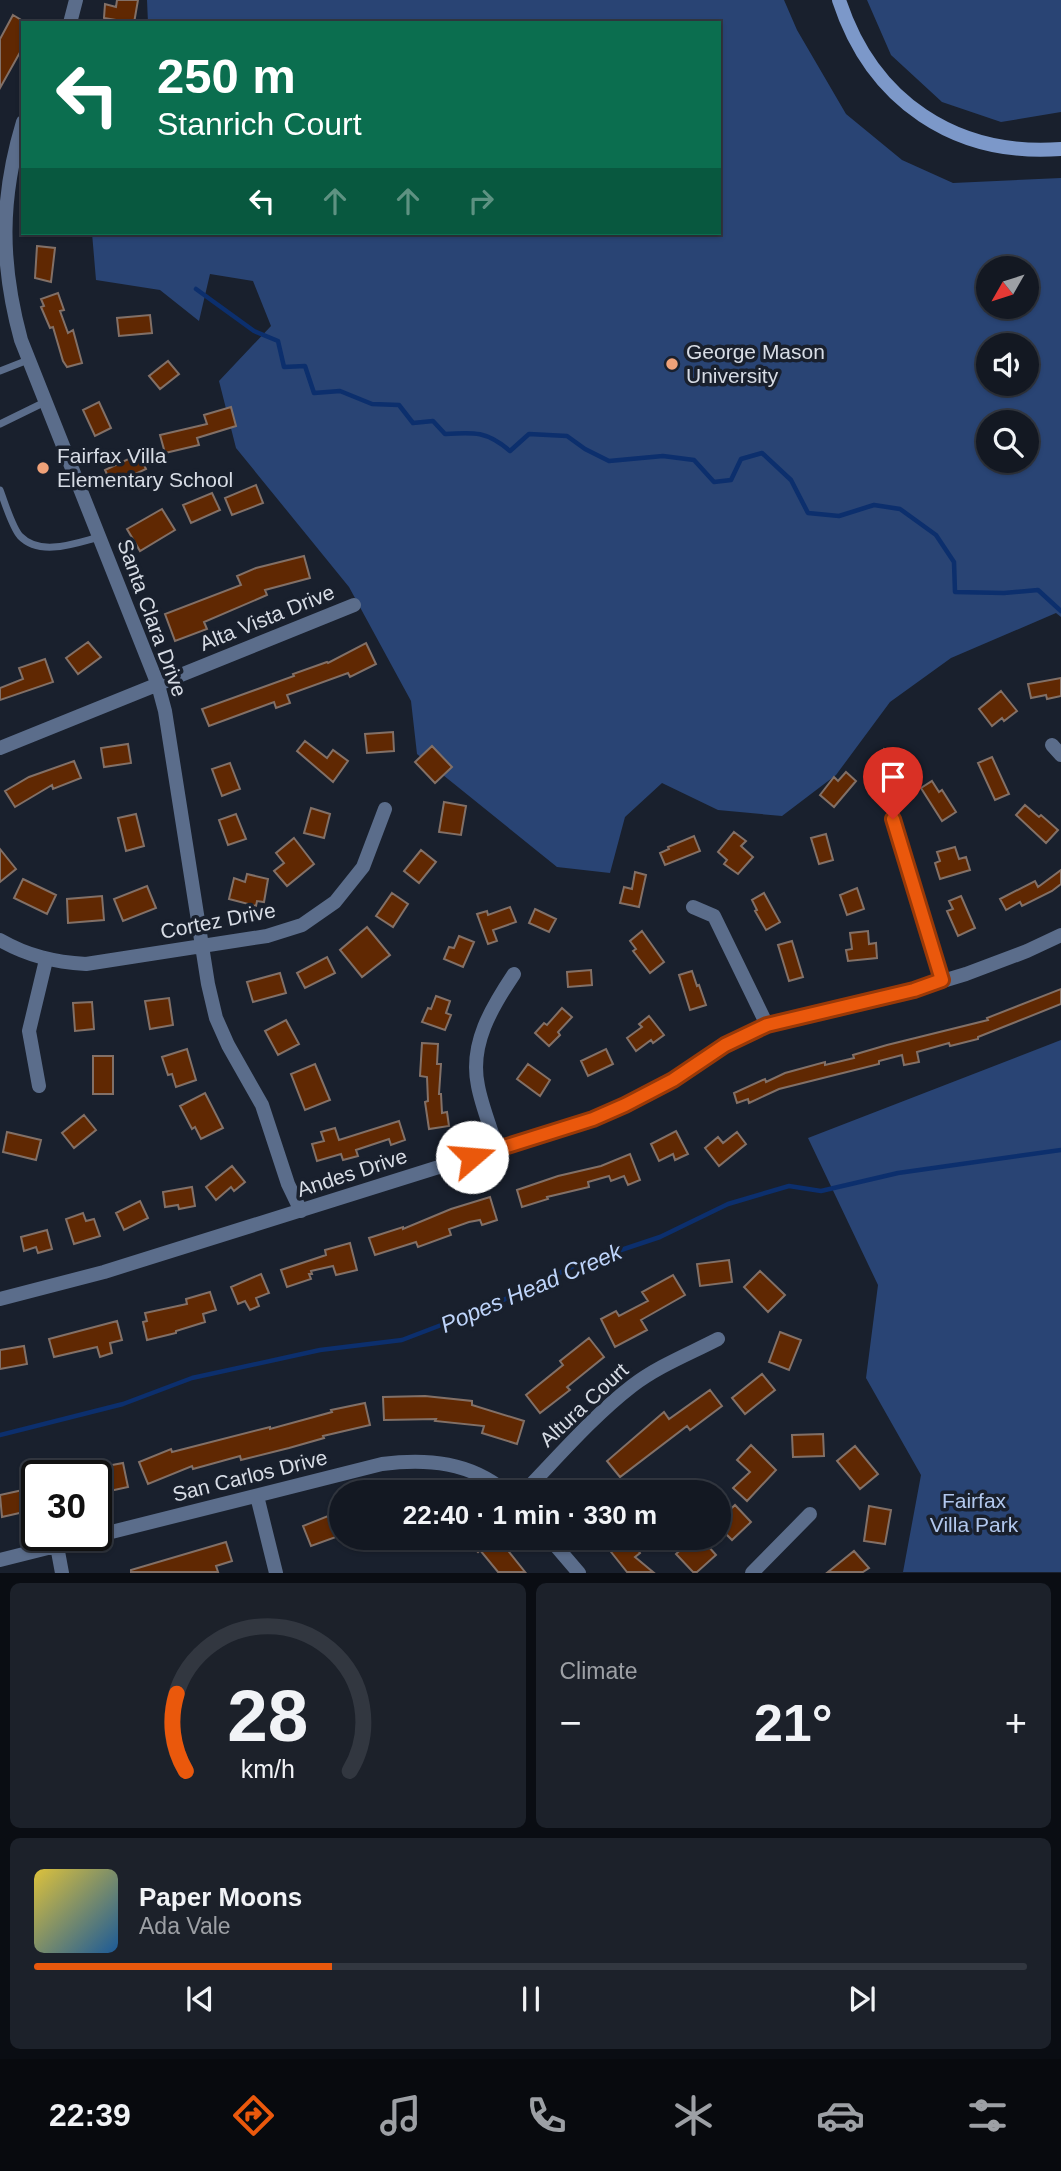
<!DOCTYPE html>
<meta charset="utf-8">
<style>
body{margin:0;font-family:Helvetica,sans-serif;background:#1c212a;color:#f1f3f6;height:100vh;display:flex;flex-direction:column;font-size:26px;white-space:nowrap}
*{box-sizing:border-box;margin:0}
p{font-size:23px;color:#9da0a5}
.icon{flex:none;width:38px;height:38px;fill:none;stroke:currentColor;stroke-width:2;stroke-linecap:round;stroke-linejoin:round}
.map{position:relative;height:1573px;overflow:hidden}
.drawer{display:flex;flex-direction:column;gap:10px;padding:10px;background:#0a0d13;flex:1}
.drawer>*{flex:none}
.top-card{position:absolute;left:21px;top:21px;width:700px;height:214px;border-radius:0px;box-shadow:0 2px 5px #0004,0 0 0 2px #323740;background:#0b6e4f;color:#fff;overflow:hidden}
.needle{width:46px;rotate:231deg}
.buttons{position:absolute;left:976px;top:256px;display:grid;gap:14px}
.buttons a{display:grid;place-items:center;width:63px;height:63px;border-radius:50%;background:#131822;box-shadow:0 2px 5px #0004,0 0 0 2px #323740;font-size:35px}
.speed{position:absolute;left:21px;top:1460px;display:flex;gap:14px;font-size:35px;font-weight:700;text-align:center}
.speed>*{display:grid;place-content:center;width:91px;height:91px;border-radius:50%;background:#131822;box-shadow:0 2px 5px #0004,0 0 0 2px #323740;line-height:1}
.speed .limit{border:4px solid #111;border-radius:10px;background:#fff;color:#111}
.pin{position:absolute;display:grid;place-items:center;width:60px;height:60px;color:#fff;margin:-72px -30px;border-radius:50% 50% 50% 0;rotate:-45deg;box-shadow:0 0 7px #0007}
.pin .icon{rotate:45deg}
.me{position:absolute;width:77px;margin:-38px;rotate:72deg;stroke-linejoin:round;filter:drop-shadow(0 0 5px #0008)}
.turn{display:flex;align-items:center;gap:24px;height:147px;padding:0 21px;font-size:32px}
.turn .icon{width:91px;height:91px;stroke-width:2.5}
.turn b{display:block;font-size:49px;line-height:60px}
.lanes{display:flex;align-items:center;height:66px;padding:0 21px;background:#0003;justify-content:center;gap:35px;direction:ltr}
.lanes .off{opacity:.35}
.big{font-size:52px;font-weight:700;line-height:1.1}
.drawer .tile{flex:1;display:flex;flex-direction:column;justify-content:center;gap:10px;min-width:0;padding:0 24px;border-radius:10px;background:#1c212a}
.drawer .dial{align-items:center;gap:0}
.dial svg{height:182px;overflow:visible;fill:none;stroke:#323740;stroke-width:7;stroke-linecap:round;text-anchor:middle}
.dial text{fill:#f1f3f6;stroke:none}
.song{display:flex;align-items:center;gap:21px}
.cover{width:84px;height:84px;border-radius:10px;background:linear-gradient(135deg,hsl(50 70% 55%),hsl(210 70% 35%))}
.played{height:7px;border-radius:4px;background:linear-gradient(90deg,#ea580c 30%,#323740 30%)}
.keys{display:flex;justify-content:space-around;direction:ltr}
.heat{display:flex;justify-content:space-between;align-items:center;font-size:38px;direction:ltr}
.drawer .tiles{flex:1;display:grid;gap:10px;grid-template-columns:1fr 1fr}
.tile:last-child{grid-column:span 2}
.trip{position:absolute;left:329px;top:1480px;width:402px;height:70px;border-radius:35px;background:#131822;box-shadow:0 2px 5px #0004,0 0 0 2px #323740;font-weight:700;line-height:70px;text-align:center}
.dock{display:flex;height:112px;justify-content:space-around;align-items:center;background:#080a0e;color:#9da0a5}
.dock .icon{width:49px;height:49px}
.dock .active{color:#ea580c}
.dock b{font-size:32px;color:#f1f3f6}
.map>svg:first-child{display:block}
</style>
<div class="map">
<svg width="1061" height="1573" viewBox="0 0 1061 1573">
<rect width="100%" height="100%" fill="#19202d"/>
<path fill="#294474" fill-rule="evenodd" d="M 147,0 L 784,0 L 797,30 L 846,114 L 902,160 L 953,183 L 1061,178 L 1061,617 L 1056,613 L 951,658 L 890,702 L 836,775 L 782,816 L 718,810 L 662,783 L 625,817 L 610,873 L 557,867 L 417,754 L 411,701 L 349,587 L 236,448 L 219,381 L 271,326 L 253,281 L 210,274 L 199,321 L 160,290 L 96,280 L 92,233 L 719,233 L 719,23 L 148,23 ZM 989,268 L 1027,268 L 1027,306 L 989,306 ZM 989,345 L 1027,345 L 1027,383 L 989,383 ZM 989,422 L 1027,422 L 1027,460 L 989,460 Z
M 867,0 L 1061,0 L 1061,112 L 1001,122 L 942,102 L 891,55 Z
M 1061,1040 L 1061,1572 L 903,1572 L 921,1475 L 866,1378 L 878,1285 L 808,1138 Z"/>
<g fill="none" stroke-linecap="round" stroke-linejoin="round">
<path stroke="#0c2f6d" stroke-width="4.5" d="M 196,289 L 254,331 L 278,341 L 284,367 L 305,366 L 314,393 L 340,391 L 372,404 L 399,405 L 413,423 L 433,421 L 445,434 C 474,432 487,431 510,451 L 529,434 L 567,436 L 585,449 L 609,461 L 663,456 L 694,460 L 714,482 L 731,480 L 741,459 L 762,453 L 791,480 L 808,513 L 839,516 L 874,505 L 900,509 L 936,535 L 954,562 L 955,592 L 1004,593 L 1038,590 L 1061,611
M 0,1435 L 123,1404 L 192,1378 L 320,1350 L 402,1340 L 491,1306 L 576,1265 L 660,1237 L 728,1204 L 789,1186 L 821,1191 L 898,1173 L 1061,1150"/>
</g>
<path fill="#602802" stroke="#827067" stroke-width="2" d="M 117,0 L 138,0 L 134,23 L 104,18 L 105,4 L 116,7 Z
M 13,15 L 23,21 L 23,47 L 0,88 L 0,39 Z
M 37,246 L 55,248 L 51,282 L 35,278 Z
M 58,293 L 64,310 L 60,311 L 68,333 L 73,330 L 82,363 L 67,367 L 63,361 L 53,327 L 50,328 L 41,307 L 44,306 L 41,299 Z
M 150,315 L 152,333 L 119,336 L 117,318 Z
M 168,361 L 179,374 L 160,389 L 149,376 Z
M 99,402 L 111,428 L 95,436 L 83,410 Z
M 231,407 L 236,426 L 197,438 L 199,445 L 165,453 L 160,435 L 207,424 L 204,415 Z
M 139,454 L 146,469 L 112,485 L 105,470 Z
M 256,485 L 263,503 L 232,515 L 225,498 Z
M 212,493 L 220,510 L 191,523 L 183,505 Z
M 162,509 L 175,530 L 140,551 L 127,529 Z
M 304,556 L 310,578 L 265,590 L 267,595 L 204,622 L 207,629 L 175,641 L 165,614 L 241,585 L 237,576 L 256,568 Z
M 88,642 L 101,657 L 78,674 L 66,658 Z
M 366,643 L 376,664 L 350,677 L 348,673 L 287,695 L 290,703 L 276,708 L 274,702 L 209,726 L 202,709 L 294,676 L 293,674 L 327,662 L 328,663 Z
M 45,659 L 53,682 L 0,700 L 0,688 L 23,679 L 19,668 Z
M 1061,678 L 1061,696 L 1047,699 L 1046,695 L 1031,698 L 1028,684 Z
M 1001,691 L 1017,711 L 1004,721 L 1002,718 L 992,726 L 979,709 Z
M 393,732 L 394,751 L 367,753 L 365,734 Z
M 305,741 L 327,758 L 333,750 L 348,761 L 333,782 L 297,751 Z
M 128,744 L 131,763 L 104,767 L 101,748 Z
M 432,746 L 452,767 L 435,783 L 415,762 Z
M 884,749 L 909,759 L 905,778 L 889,774 L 890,768 L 879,764 Z
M 992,757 L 1009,794 L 995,800 L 978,763 Z
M 74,761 L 81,778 L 53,789 L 52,785 L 15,807 L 5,791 L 29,777 Z
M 230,763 L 240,789 L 222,796 L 212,769 Z
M 846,772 L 856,781 L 834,807 L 820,795 L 834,777 L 838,781 Z
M 932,781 L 939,792 L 942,790 L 956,812 L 942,821 L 921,788 Z
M 444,802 L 466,806 L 461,835 L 439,832 Z
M 1025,805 L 1039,817 L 1041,815 L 1058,830 L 1046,843 L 1016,815 Z
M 311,808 L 330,814 L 324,838 L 304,833 Z
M 136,814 L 144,846 L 126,851 L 118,818 Z
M 236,814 L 246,839 L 228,845 L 219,820 Z
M 734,832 L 746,841 L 741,846 L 753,857 L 738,874 L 724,864 L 727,860 L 718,852 Z
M 826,834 L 833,860 L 819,864 L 811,838 Z
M 694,836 L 700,851 L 665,865 L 660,853 L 669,849 L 668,847 Z
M 294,838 L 314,864 L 287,886 L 274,871 L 284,863 L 276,853 Z
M 955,847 L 959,859 L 966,857 L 970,870 L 940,879 L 935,863 L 940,861 L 937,852 Z
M 0,849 L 16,869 L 0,882 Z
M 421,850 L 436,862 L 419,883 L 404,871 Z
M 1061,870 L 1061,884 L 1052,891 L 1022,906 L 1020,902 L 1006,910 L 1000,899 L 1035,881 L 1038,887 Z
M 635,872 L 646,875 L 639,907 L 620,903 L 624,887 L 632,889 Z
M 247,874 L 268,879 L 264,902 L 257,901 L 256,906 L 229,899 L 234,878 L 245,882 Z
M 23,879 L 56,895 L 47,914 L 14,898 Z
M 147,886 L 156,908 L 123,921 L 114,899 Z
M 857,888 L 864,909 L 847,915 L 840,895 Z
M 392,893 L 408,904 L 393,927 L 376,916 Z
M 764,893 L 780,922 L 766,930 L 755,911 L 757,910 L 752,900 Z
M 102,896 L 104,920 L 68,923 L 67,899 Z
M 961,896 L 975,928 L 958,936 L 947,911 L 953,909 L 949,901 Z
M 510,907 L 516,922 L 493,930 L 497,941 L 488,944 L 477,914 L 487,911 L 488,915 Z
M 535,909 L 556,919 L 549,932 L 529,923 Z
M 367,927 L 390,955 L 362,977 L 340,950 Z
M 642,931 L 664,962 L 650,973 L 633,951 L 636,949 L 630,941 Z
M 868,931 L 869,944 L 876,943 L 877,958 L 848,961 L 846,950 L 852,949 L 850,933 Z
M 459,936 L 474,942 L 463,967 L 444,959 L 449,947 L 454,948 Z
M 792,941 L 803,977 L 789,981 L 778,945 Z
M 327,957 L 335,973 L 305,988 L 297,973 Z
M 591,970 L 592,985 L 568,987 L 567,972 Z
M 692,971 L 697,986 L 699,985 L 706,1005 L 690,1010 L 679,975 Z
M 280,973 L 286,993 L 253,1002 L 247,982 Z
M 1061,989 L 1061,1004 L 978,1037 L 978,1039 L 950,1046 L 949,1043 L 917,1052 L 919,1062 L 904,1065 L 902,1055 L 879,1061 L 879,1064 L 779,1089 L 749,1103 L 748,1099 L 737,1103 L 734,1093 L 765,1079 L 766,1082 L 785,1073 L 825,1062 L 825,1065 L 854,1058 L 853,1055 L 887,1045 L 988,1020 L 987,1018 Z
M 436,996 L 450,1001 L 446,1013 L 451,1015 L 445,1030 L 422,1022 L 428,1008 L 431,1009 Z
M 169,998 L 173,1025 L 150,1029 L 145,1001 Z
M 92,1002 L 94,1029 L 75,1031 L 73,1003 Z
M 562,1008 L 572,1017 L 558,1032 L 560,1035 L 549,1046 L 535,1033 L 544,1023 L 547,1025 Z
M 649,1016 L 664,1035 L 653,1043 L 651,1040 L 636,1051 L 627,1038 L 642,1027 L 639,1024 Z
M 286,1020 L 299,1044 L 278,1055 L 265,1031 Z
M 422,1043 L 438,1044 L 437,1064 L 441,1064 L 439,1094 L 441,1094 L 442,1113 L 447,1112 L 449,1126 L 429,1129 L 425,1102 L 428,1101 L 427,1077 L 420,1076 Z
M 187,1049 L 196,1080 L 176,1087 L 172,1074 L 168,1075 L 162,1057 Z
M 606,1049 L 613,1064 L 588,1076 L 581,1061 Z
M 93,1056 L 113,1056 L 113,1094 L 93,1094 Z
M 315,1064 L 330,1100 L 305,1110 L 291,1074 Z
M 528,1064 L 550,1080 L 540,1096 L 517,1079 Z
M 205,1093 L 223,1128 L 201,1139 L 195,1127 L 192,1129 L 180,1106 Z
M 84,1115 L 96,1130 L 74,1148 L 62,1133 Z
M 399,1121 L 405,1140 L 391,1145 L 389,1139 L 356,1150 L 358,1156 L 343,1160 L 341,1154 L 317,1161 L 312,1144 L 324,1141 L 321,1132 L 335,1128 L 339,1140 Z
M 676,1131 L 688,1154 L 675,1160 L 673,1154 L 659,1161 L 651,1144 Z
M 7,1132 L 41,1140 L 36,1160 L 3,1152 Z
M 737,1132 L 746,1144 L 719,1166 L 705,1148 L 718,1137 L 723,1143 Z
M 630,1154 L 640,1180 L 628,1185 L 624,1176 L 611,1181 L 609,1176 L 588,1182 L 589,1187 L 547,1197 L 548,1199 L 522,1207 L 517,1190 L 558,1176 L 601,1166 Z
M 232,1166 L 245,1182 L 234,1191 L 231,1187 L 216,1200 L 206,1187 Z
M 192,1187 L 195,1206 L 179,1209 L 178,1205 L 165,1207 L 163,1192 Z
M 490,1197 L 497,1220 L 482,1225 L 480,1220 L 469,1222 L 449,1229 L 451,1235 L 418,1247 L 416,1242 L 375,1255 L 369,1238 L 403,1227 L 403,1229 L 451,1209 Z
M 140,1201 L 148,1218 L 124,1230 L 116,1213 Z
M 83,1213 L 86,1221 L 94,1219 L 100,1236 L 74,1244 L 66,1219 Z
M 47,1230 L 52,1249 L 38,1253 L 36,1247 L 24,1251 L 21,1237 Z
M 350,1243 L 357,1270 L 336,1275 L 333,1266 L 311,1271 L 312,1274 L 309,1274 L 311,1279 L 287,1287 L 281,1270 L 326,1255 L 325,1250 Z
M 729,1260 L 732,1282 L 700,1286 L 697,1264 Z
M 760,1271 L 785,1295 L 768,1312 L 744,1287 Z
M 261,1274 L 269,1293 L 256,1298 L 259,1306 L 250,1310 L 245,1301 L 238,1304 L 231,1287 Z
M 673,1275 L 685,1295 L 641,1320 L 647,1330 L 615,1347 L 601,1319 L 616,1311 L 619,1316 L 648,1301 L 642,1292 Z
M 210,1292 L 216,1310 L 203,1314 L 205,1322 L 176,1331 L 176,1333 L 147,1340 L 143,1322 L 147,1321 L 145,1313 L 187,1304 L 186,1299 Z
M 117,1321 L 122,1340 L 110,1343 L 112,1353 L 100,1357 L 97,1347 L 54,1357 L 49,1339 Z
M 780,1332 L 801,1340 L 789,1370 L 769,1362 Z
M 589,1338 L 604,1357 L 567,1387 L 570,1390 L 540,1413 L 526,1395 L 563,1365 L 560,1361 Z
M 24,1346 L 27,1364 L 0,1369 L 0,1350 Z
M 762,1374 L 775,1390 L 745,1414 L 732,1398 Z
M 710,1390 L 722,1406 L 690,1430 L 687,1426 L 620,1477 L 607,1461 L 664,1412 L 669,1419 Z
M 425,1396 L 472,1401 L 472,1405 L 524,1421 L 517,1444 L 482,1433 L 484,1426 L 435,1421 L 436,1419 L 384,1420 L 383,1397 Z
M 365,1403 L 370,1425 L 323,1436 L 324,1438 L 289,1448 L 241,1460 L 240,1456 L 193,1469 L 192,1466 L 148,1484 L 139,1462 L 171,1449 L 172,1452 L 270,1427 L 270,1429 L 332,1412 L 331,1410 Z
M 823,1434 L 824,1456 L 793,1457 L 792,1435 Z
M 751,1445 L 776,1470 L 747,1501 L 733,1488 L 750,1472 L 737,1460 Z
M 855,1446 L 878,1474 L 860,1489 L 837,1461 Z
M 123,1463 L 128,1487 L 96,1494 L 96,1468 Z
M 32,1488 L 37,1509 L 2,1517 L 0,1495 Z
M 735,1505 L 751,1522 L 732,1540 L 719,1527 L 719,1520 Z
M 869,1506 L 891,1510 L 885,1544 L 864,1541 Z
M 328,1516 L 336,1537 L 311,1546 L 303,1526 Z
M 463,1538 L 498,1538 L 525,1572 L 498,1572 L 480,1550 L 478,1552 Z
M 600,1538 L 629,1538 L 640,1553 L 635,1557 L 653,1572 L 627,1572 Z
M 693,1538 L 701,1538 L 716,1555 L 697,1572 L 693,1572 L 676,1554 Z
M 226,1542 L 232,1561 L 216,1566 L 218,1572 L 131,1572 L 131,1570 Z
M 854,1551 L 869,1568 L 863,1572 L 828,1572 Z"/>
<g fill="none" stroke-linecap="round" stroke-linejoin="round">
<path stroke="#5b6d8b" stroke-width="7" d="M 0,371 L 28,360
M 0,424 L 45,402
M 0,490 C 5,503 12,527 20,536 C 40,557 76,543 99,537"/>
<path stroke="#5b6d8b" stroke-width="14" d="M 70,23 L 76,0
M 23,122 C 0,198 0,263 21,340 L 158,685 L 165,711 L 208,984 L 216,1018 L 228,1045 L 262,1105 L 288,1184 L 301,1211
M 1052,745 L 1061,755
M 0,748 L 354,605
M 893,819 L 942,980
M 693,907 L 714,916 L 767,1025
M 0,940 C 28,956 54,962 86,964 L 267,936 L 302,925 L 335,902 L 363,867 L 385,809
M 39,1086 L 29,1031 L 46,960
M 497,1149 C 491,1128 482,1107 478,1086 C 469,1044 492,1007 514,974
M 0,1299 L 104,1272 L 592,1119 L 649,1094 L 725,1045 L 767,1025 L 913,990 L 966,974 L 1027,951 L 1061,935
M 523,1493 C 558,1457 592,1417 632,1386 C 658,1366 689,1354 718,1339
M 257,1496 L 276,1573
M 549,1538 L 579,1573
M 57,1546 L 62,1573
M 0,1560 L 382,1464 C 427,1458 471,1462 507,1493
M 752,1573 L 810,1514"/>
<path stroke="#7c98c9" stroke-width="14" d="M 839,0 C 872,101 955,157 1061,149"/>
</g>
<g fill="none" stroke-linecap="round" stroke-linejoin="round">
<g stroke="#983908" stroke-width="18">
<path id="route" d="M 472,1157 L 593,1119 L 625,1105 L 673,1080 L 725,1045 L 767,1025 L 914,990 L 942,980 L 893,819"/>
</g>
<use href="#route" stroke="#ea580c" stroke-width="12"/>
</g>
<g fill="#f0a279" stroke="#19202d" stroke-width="2.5">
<circle cx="672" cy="364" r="7"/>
<circle cx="43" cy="468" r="7"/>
</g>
<g text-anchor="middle" stroke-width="7" stroke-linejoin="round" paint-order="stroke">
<g font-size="21" fill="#d7dce5" stroke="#19202d" text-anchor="start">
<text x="686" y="359">George Mason<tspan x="686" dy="24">University</tspan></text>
<text x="57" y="463">Fairfax Villa<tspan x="57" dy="24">Elementary School</tspan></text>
</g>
<g font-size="21" fill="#d7dce5" stroke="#19202d">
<text transform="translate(152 618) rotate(70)" y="7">Santa Clara Drive</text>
<text transform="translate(267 618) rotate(-22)" y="7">Alta Vista Drive</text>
<text transform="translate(218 921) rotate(-11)" y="7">Cortez Drive</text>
<text transform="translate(352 1173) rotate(-18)" y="7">Andes Drive</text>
<text transform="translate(584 1405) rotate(-43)" y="7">Altura Court</text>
<text transform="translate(250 1476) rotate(-14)" y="7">San Carlos Drive</text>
</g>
<g font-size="21" fill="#b2c8ee" stroke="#19202d">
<text x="974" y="1508">Fairfax<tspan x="974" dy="24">Villa Park</tspan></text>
</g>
<g font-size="23" font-style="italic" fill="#bed4fa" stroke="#19202d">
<text transform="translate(531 1288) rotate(-23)" y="8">Popes Head Creek</text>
</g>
</g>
</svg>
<div class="buttons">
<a><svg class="needle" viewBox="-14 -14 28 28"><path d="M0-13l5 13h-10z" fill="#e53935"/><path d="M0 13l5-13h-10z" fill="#9da0a5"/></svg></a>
<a><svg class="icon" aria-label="sound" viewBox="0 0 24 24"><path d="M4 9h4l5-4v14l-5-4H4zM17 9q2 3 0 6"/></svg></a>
<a><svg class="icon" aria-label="search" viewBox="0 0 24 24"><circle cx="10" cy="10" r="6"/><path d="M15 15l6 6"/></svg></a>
</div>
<div class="speed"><div class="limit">30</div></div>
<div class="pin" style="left:893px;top:819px;background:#d93025"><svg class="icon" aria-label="arrive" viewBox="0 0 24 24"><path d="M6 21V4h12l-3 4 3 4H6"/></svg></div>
<svg class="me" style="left:472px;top:1157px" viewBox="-20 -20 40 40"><circle r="19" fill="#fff"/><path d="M0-13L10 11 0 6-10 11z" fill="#ea580c"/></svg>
<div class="trip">22:40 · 1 min · 330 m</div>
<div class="top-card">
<div class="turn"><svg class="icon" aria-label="left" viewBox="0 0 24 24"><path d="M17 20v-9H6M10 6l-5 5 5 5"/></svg><div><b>250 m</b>Stanrich Court</div></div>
<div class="lanes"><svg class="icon" aria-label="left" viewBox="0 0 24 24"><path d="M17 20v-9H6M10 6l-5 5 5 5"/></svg><svg class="icon off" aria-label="ahead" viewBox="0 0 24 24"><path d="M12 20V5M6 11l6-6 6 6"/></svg><svg class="icon off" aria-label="ahead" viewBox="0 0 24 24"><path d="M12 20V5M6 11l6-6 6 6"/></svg><svg class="icon off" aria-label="right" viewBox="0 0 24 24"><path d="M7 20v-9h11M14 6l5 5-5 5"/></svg></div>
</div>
</div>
<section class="drawer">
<div class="tiles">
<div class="tile dial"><svg viewBox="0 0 100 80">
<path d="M14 69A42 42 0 1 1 86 69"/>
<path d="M14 69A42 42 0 0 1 10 35" stroke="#ea580c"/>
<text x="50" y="56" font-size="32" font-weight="700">28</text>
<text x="50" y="72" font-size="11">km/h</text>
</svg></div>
<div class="tile"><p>Climate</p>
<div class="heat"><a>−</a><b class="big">21°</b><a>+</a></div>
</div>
<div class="tile">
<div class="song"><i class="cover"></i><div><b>Paper Moons</b><p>Ada Vale</p></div></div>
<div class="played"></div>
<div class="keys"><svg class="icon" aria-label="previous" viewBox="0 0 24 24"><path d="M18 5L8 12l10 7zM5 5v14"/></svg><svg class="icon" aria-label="pause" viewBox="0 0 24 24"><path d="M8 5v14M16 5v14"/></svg><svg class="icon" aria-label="next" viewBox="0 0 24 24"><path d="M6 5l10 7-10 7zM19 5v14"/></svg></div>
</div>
</div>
</section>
<nav class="dock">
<b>22:39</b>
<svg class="icon active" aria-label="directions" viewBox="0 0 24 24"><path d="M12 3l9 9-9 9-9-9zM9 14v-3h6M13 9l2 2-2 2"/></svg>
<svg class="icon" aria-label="music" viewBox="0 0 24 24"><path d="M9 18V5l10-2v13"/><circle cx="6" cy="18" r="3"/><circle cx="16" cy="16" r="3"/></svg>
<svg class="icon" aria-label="phone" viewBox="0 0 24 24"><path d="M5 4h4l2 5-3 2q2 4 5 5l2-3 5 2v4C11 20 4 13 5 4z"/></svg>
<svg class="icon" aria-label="climate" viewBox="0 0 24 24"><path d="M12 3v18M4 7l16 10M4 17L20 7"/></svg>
<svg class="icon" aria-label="car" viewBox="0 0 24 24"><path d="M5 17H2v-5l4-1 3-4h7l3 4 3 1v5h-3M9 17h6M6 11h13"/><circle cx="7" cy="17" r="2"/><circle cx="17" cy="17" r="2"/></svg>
<svg class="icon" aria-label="filters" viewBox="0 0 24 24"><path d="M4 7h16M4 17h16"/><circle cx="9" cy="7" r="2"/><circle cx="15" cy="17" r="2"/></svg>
</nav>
